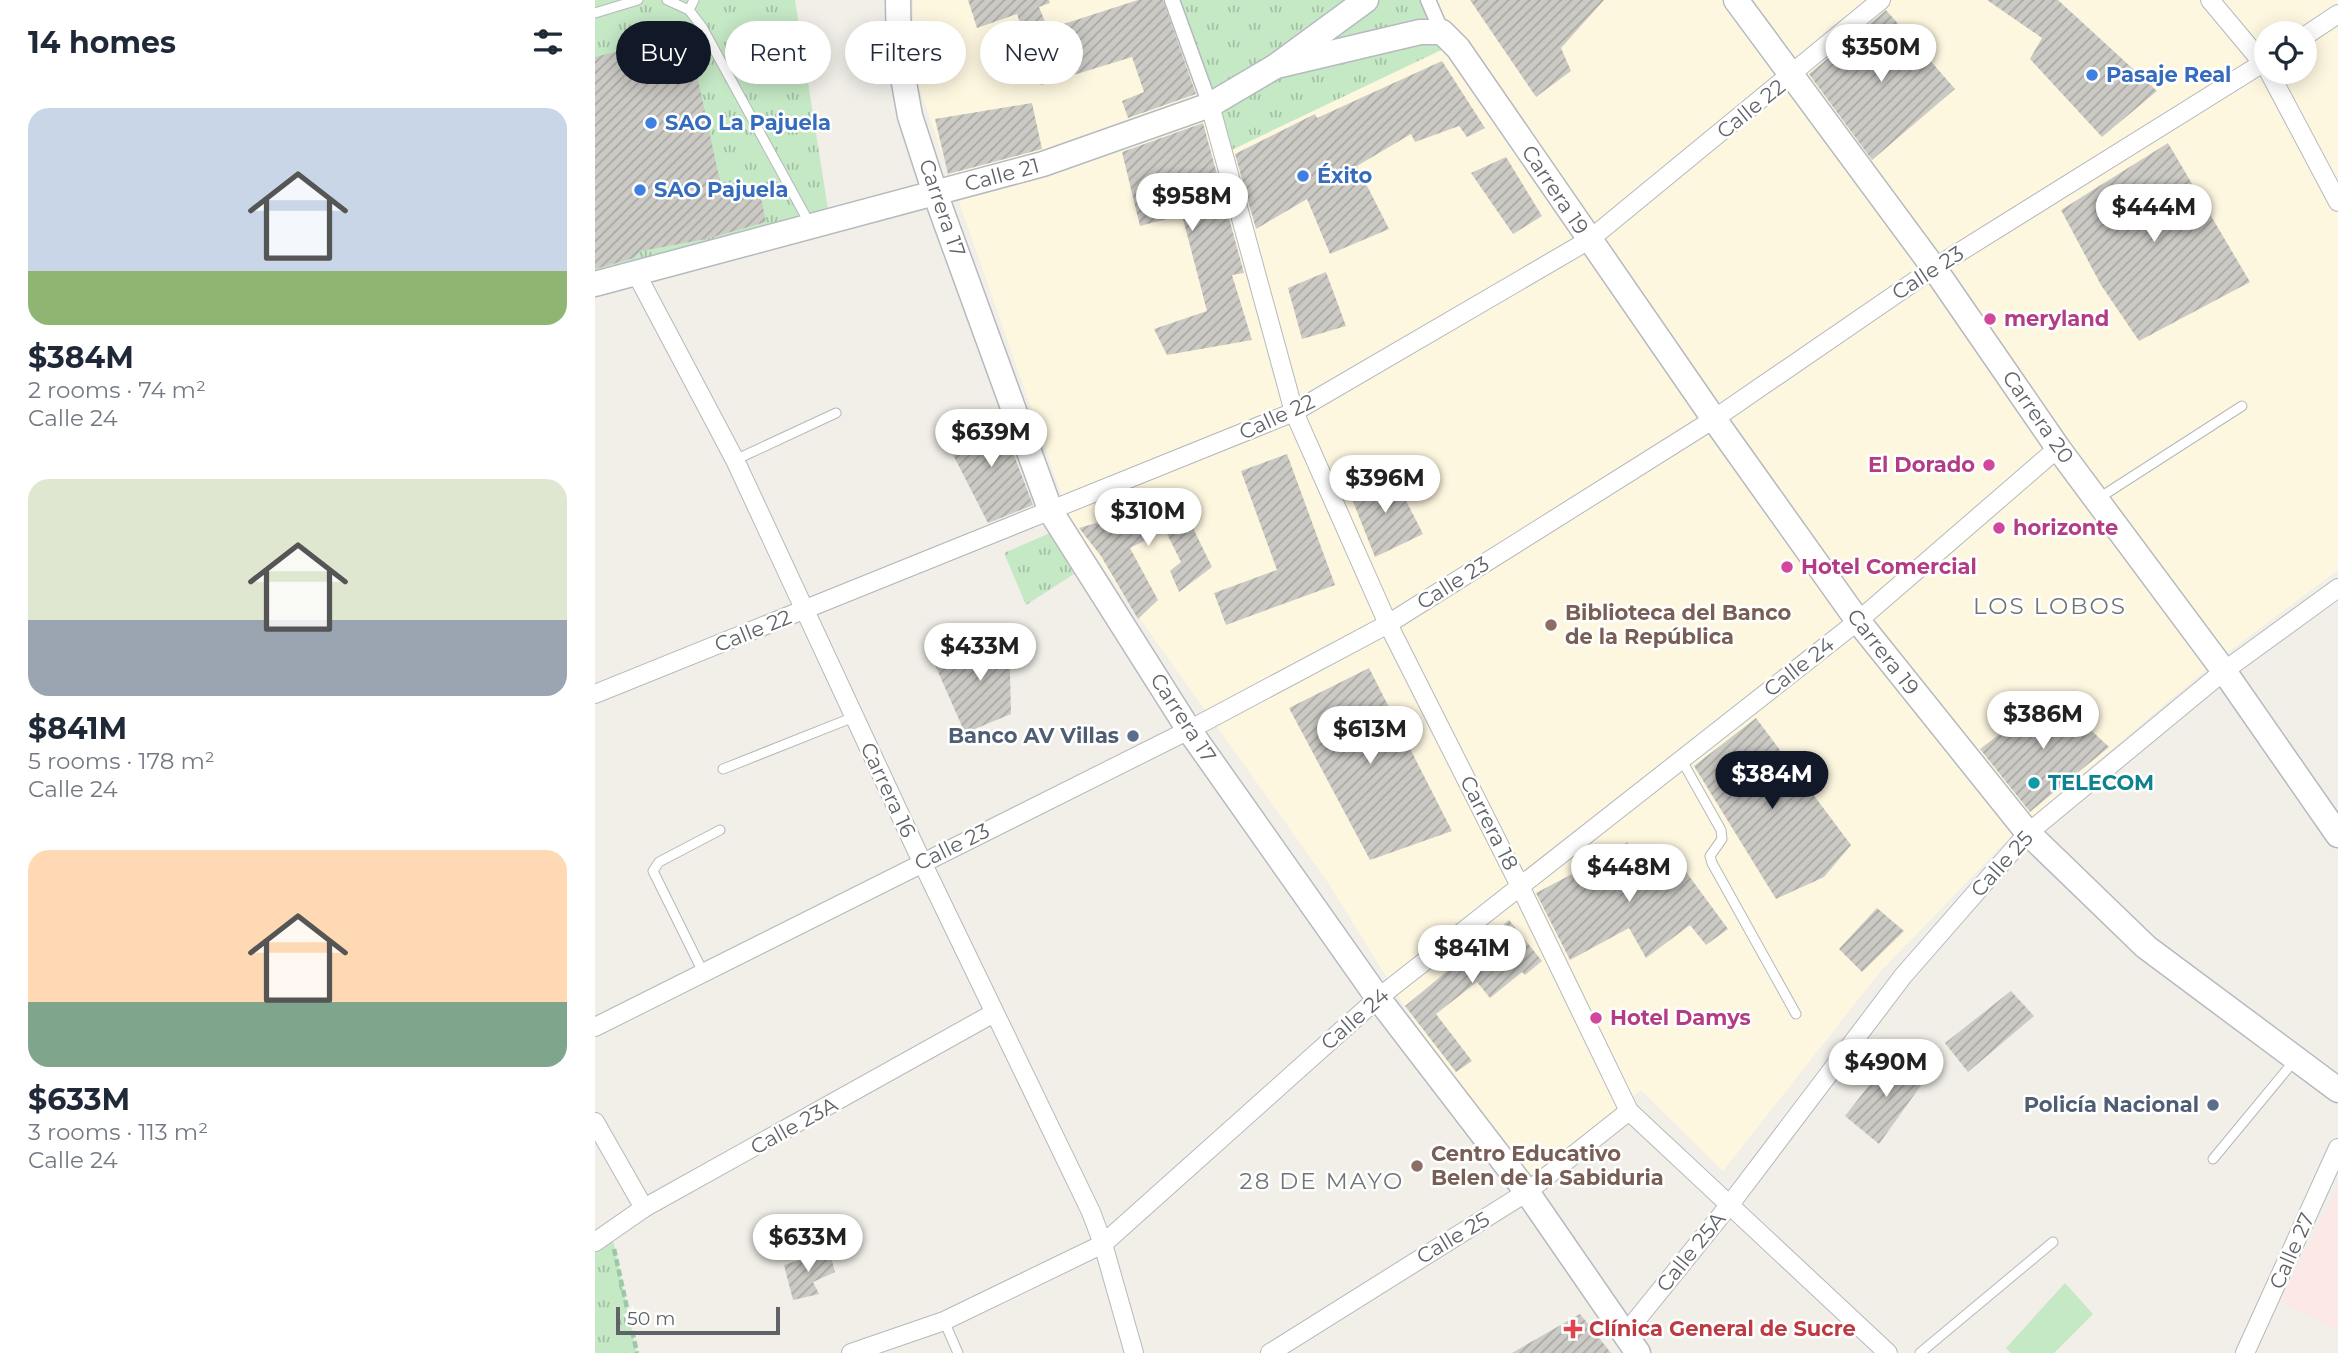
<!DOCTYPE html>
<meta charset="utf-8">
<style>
body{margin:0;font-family:Montserrat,sans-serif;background:#f6f6f7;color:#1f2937;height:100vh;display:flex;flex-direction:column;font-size:26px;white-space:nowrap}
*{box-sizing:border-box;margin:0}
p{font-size:23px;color:#747a83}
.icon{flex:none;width:38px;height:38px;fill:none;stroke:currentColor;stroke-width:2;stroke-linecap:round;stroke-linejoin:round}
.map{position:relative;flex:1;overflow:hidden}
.panel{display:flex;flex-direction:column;background:#fff;width:595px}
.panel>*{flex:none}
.guide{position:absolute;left:21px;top:21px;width:665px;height:63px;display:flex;gap:14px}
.tools{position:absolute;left:1659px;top:21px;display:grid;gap:14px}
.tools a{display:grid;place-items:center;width:63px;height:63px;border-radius:50%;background:#fff;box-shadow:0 4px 18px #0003;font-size:35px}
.scale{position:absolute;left:21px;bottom:18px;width:164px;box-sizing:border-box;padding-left:7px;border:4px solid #5f6368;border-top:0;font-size:19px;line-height:24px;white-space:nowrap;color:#5f6368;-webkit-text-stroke:5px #fff;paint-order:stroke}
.price{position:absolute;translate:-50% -60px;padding:0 16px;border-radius:24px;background:#fff;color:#222;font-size:23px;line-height:46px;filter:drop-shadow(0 2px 4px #0008)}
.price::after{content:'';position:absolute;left:50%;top:42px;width:21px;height:16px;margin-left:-10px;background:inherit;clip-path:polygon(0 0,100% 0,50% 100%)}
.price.on{background:#111827;color:#fff}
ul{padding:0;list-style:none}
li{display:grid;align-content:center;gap:14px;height:371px;padding:0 28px}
li span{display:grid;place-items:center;height:217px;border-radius:21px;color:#555}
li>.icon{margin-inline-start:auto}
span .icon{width:126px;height:126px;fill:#fffc;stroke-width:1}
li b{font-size:30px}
h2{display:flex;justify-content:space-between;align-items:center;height:84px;padding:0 28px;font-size:30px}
.pill{padding:0 24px;border-radius:32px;background:#fff;box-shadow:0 4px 18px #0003;font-size:24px;line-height:63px}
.pill.on{background:#111827;color:#fff}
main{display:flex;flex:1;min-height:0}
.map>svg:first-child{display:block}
.commercial{fill:#fef7e0;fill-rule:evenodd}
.medical{fill:#fce8e6}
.green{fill:#c5e8c5}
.park{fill:url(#park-tufts)}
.building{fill:url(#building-hatch)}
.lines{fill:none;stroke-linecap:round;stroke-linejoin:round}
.service-casing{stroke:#b5b8bc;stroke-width:11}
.pedestrian-casing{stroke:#b5b8bc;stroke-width:17}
.minor-casing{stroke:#b5b8bc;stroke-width:20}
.secondary-casing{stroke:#b6babf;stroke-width:27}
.path{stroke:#9cc7a9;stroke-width:4.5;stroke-dasharray:7 3.5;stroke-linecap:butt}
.service{stroke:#fff;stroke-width:9}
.pedestrian{stroke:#fff;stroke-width:14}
.minor{stroke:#fff;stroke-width:18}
.secondary{stroke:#fff;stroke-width:24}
.shop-dot{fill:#3f7fe0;stroke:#fff;stroke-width:2.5}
.hotel-dot{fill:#d1479c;stroke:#fff;stroke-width:2.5}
.education-dot{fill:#8d6e63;stroke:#fff;stroke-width:2.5}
.service-dot{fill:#5c6f8a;stroke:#fff;stroke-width:2.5}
.culture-dot{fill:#0f9aa8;stroke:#fff;stroke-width:2.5}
.health-dot{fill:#e0444e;stroke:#fff;stroke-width:2.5}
.labels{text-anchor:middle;stroke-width:5;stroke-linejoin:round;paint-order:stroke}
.shop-label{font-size:21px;font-weight:bold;fill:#366cbe;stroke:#fff;text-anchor:start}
.street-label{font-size:21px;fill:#5f6368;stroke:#fff}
.hotel-label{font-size:21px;font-weight:bold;fill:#b23c85;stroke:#fff;text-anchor:start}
.education-label{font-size:21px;font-weight:bold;fill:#785e54;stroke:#fff;text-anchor:start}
.service-label{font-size:21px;font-weight:bold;fill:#4e5e75;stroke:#fff;text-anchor:end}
.culture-label{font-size:21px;font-weight:bold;fill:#0d838f;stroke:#fff;text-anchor:start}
.health-label{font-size:21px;font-weight:bold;fill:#be3a42;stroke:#fff;text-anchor:start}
.neighbourhood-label{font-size:23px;letter-spacing:2px;fill:#70757a;stroke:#fff}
</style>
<main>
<section class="panel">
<h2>14 homes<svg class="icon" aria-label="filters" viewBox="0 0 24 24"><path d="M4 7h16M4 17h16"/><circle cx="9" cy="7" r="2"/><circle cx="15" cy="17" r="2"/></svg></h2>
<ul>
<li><span style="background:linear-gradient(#c9d6e8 75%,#8fb573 0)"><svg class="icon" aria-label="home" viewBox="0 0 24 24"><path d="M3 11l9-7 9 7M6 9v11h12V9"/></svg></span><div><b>$384M</b><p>2 rooms · 74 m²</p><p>Calle 24</p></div></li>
<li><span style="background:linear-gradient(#dfe7d0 65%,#9aa5b1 0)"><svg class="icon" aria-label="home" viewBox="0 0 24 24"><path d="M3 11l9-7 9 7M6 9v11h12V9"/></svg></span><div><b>$841M</b><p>5 rooms · 178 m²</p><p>Calle 24</p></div></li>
<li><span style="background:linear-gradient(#ffd9b3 70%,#7fa58c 0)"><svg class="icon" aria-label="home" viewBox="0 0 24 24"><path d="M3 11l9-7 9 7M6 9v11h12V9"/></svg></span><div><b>$633M</b><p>3 rooms · 113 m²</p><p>Calle 24</p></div></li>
</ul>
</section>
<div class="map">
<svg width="1743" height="1353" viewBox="0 0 1743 1353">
<defs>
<pattern id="park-tufts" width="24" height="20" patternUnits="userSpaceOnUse" patternTransform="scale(1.75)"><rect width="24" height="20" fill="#c5e8c5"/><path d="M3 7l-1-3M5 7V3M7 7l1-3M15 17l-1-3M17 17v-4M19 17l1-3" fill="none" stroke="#a3c0a4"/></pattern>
<pattern id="building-hatch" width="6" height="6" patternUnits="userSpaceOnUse" patternTransform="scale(1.75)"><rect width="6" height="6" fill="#cccac5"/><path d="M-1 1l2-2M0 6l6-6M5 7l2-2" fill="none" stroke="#a9a8a4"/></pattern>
</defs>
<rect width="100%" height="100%" fill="#f1efe8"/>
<path class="commercial" d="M318 0H1743V570L1621 661 1426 826 1284 973 1128 1171 1046 1090 931 1180 843 1060 732 881 476 522 318 70ZM1671 33H1710V72H1671Z"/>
<path class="medical" d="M1743 1188V1330L1685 1301Z"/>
<path class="green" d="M1470 1283 1498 1314 1459 1353H1416L1411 1348Z"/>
<g class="park">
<path d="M0 0H200L235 222 0 282Z"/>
<path d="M577 0H833L859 44 628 154Z"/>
<path d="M455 533 479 574 431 605 409 553Z"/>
<path d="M16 1231 42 1353H0V1243Z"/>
</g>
<g class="building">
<path d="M373 0H454L455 3 444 7 453 29 543 0H568L601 94 533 118 527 101 549 92 537 57 446 85 422 14 382 28Z"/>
<path d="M875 0H1009L966 48 976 71 941 97Z"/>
<path d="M1392 0H1463L1562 91 1507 137 1435 59 1447 38Z"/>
<path d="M1291 10 1360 89 1277 160 1214 74Z"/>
<path d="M93 34 128 195 164 189 171 222 111 239 46 251 39 258 0 269V57Z"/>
<path d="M847 61 890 128 872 137 864 126 820 142 816 134 762 166 794 229 735 254 712 199 661 229 640 154 720 114 722 118Z"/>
<path d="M437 103 447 149 353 174 340 119Z"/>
<path d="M608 123 649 273 637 275 657 340 572 355 559 329 612 311 587 215 545 226 527 152Z"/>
<path d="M1573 143 1655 282 1544 341 1506 285 1466 210Z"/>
<path d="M911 157 947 216 918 234 876 173Z"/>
<path d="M731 272 751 326 707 339 693 288Z"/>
<path d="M404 416 438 505 393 523 350 439Z"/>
<path d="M692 454 740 585 631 625 619 593 682 570 646 471Z"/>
<path d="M796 471 828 534 780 557 755 494Z"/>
<path d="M580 491 617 567 584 592 575 571 586 562 570 530 535 548 563 600 543 619 506 556 484 528 525 516Z"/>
<path d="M414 631 416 714 370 733 340 665Z"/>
<path d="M774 668 857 831 775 860 694 708Z"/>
<path d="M1457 694 1514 747 1435 812 1385 749Z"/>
<path d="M1161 718 1256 845 1229 877 1181 899 1099 766Z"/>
<path d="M1032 842 1049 868 1075 850 1133 929 1111 945 1095 925 1051 958 1034 928 975 960 941 893 983 871 987 878Z"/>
<path d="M1282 908 1309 931 1267 972 1244 949Z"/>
<path d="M914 920 947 961 930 975 927 972 895 998 882 982 841 1014 877 1061 861 1072 810 1006Z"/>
<path d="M1416 991 1439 1016 1373 1072 1350 1043Z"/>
<path d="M1298 1055 1332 1077 1284 1144 1250 1116Z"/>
<path d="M234 1250 240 1272 218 1282 224 1294 198 1300 189 1265Z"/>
<path d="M985 1314 1016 1353H917Z"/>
</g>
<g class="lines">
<defs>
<g id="service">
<path d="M72 0 94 10 107 27 216 226"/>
<path d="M94 10 99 0"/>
<path d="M0 13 43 0"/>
<path d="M140 460 241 413"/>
<path d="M1504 498 1647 406"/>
<path d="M1086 759 1126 830 1127 839 1115 856 1117 863 1201 1014"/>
<path d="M128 769 259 717"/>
<path d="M108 972 58 871 64 862 125 830"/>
<path d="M1618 1159 1699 1061"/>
<path d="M349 1321 363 1353"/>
<path d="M1325 1353 1458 1242"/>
</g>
<g id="pedestrian">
<path d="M577 0 615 105"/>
<path d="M833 0 847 32"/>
</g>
<g id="minor">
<path d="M1615 0 1671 67"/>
<path d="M1710 36 1743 14"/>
<path d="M1674 72 1743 202"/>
<path d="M615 105 699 412 793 624 924 884 1034 1111 1293 1353"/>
<path d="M42 275 140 460 327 862 496 1212 508 1244 539 1353"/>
<path d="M0 694 699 412 994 240 1286 0"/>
<path d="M0 1027 594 730 793 624 1119 419 1339 268 1671 61"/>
<path d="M0 1122 49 1208"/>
<path d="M0 1242 49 1208 399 1013"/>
<path d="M1030 1334 1136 1203 1308 976 1433 833 1629 671 1743 588"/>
<path d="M256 1353 349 1321 508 1244 783 998 1263 621 1463 448"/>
<path d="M675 1353 932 1192 1034 1111"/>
<path d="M1650 1353 1743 1148"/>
</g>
<g id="secondary">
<path d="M303 0 304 55 315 116 340 193 456 512 594 730 783 998 932 1192 1043 1353"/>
<path d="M1141 0 1339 268 1463 448 1629 671 1743 835"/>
<path d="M681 66 825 32H847L863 48 1119 419 1263 621 1433 833 1551 947 1743 1090"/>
<path d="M0 284 448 164 615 105 681 66 771 0"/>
</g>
</defs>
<use href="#service" class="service-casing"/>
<use href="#pedestrian" class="pedestrian-casing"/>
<use href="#minor" class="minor-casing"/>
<use href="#secondary" class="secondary-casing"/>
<path class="path" d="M19 1249 42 1353"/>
<use href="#service" class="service"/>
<use href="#pedestrian" class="pedestrian"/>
<use href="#minor" class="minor"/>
<use href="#secondary" class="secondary"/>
</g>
<g class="shop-dot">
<circle cx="1497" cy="75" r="7"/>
<circle cx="56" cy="123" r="7"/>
<circle cx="708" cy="176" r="7"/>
<circle cx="45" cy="190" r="7"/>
</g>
<g class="hotel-dot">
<circle cx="1395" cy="319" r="7"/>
<circle cx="1394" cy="465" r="7"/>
<circle cx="1404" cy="528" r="7"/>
<circle cx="1192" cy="567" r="7"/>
<circle cx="1001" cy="1018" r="7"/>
</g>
<g class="education-dot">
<circle cx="956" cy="625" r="7"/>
<circle cx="822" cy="1166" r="7"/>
</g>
<g class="service-dot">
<circle cx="538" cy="736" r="7"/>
<circle cx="1618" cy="1105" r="7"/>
</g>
<circle class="culture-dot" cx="1439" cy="783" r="7"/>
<path class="health-dot" d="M974.5 1318.5h7v7h7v7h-7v7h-7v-7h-7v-7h7z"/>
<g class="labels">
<g class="shop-label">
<text x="1511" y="82">Pasaje Real</text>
<text x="70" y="130">SAO La Pajuela</text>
<text x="722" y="183">Éxito</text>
<text x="59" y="197">SAO Pajuela</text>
</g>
<g class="street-label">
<text transform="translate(1156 109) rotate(-39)" y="7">Calle 22</text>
<text transform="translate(407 175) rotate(-15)" y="7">Calle 21</text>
<text transform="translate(960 190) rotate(56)" y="7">Carrera 19</text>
<text transform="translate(347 208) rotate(71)" y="7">Carrera 17</text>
<text transform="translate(1333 273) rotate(-33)" y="7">Calle 23</text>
<text transform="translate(682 417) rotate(-25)" y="7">Calle 22</text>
<text transform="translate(1443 417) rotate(55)" y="7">Carrera 20</text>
<text transform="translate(858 583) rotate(-32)" y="7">Calle 23</text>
<text transform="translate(158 631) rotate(-22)" y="7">Calle 22</text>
<text transform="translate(1288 652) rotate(52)" y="7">Carrera 19</text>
<text transform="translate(1204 667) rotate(-38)" y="7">Calle 24</text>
<text transform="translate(588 718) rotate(57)" y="7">Carrera 17</text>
<text transform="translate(293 790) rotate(65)" y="7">Carrera 16</text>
<text transform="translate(894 823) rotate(63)" y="7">Carrera 18</text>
<text transform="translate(357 847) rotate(-26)" y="7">Calle 23</text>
<text transform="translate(1407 864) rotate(-48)" y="7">Calle 25</text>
<text transform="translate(760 1019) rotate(-41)" y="7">Calle 24</text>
<text transform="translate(199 1126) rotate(-29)" y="7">Calle 23A</text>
<text transform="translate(858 1238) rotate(-31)" y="7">Calle 25</text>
<text transform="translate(1697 1251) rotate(-66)" y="7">Calle 27</text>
<text transform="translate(1096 1252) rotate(-51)" y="7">Calle 25A</text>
</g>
<g class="hotel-label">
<text x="1409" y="326">meryland</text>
<text x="1380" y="472" text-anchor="end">El Dorado</text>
<text x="1418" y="535">horizonte</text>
<text x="1206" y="574">Hotel Comercial</text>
<text x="1015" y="1025">Hotel Damys</text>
</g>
<g class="education-label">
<text x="970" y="620">Biblioteca del Banco<tspan x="970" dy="24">de la República</tspan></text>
<text x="836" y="1161">Centro Educativo<tspan x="836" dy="24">Belen de la Sabiduria</tspan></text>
</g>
<g class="service-label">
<text x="524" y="743">Banco AV Villas</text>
<text x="1604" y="1112">Policía Nacional</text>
</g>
<g class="culture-label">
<text x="1453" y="790">TELECOM</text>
</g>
<g class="health-label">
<text x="994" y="1336">Clínica General de Sucre</text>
</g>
<g class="neighbourhood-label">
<text x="1455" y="614">LOS LOBOS</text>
<text x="727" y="1189">28 DE MAYO</text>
</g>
</g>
</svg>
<div class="tools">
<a><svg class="icon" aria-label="locate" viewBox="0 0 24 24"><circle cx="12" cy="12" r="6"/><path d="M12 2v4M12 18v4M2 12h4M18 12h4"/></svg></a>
</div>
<div class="scale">50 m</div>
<b class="price" style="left:1286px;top:84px">$350M</b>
<b class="price" style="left:597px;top:233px">$958M</b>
<b class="price" style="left:1559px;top:244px">$444M</b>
<b class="price" style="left:396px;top:469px">$639M</b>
<b class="price" style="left:790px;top:515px">$396M</b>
<b class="price" style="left:553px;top:548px">$310M</b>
<b class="price" style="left:385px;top:683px">$433M</b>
<b class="price" style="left:1448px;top:751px">$386M</b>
<b class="price" style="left:775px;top:766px">$613M</b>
<b class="price on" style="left:1177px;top:811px">$384M</b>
<b class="price" style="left:1034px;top:904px">$448M</b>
<b class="price" style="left:877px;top:985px">$841M</b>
<b class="price" style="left:1291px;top:1099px">$490M</b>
<b class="price" style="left:213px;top:1274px">$633M</b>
<div class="guide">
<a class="pill on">Buy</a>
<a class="pill">Rent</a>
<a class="pill">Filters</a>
<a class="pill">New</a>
</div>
</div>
</main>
